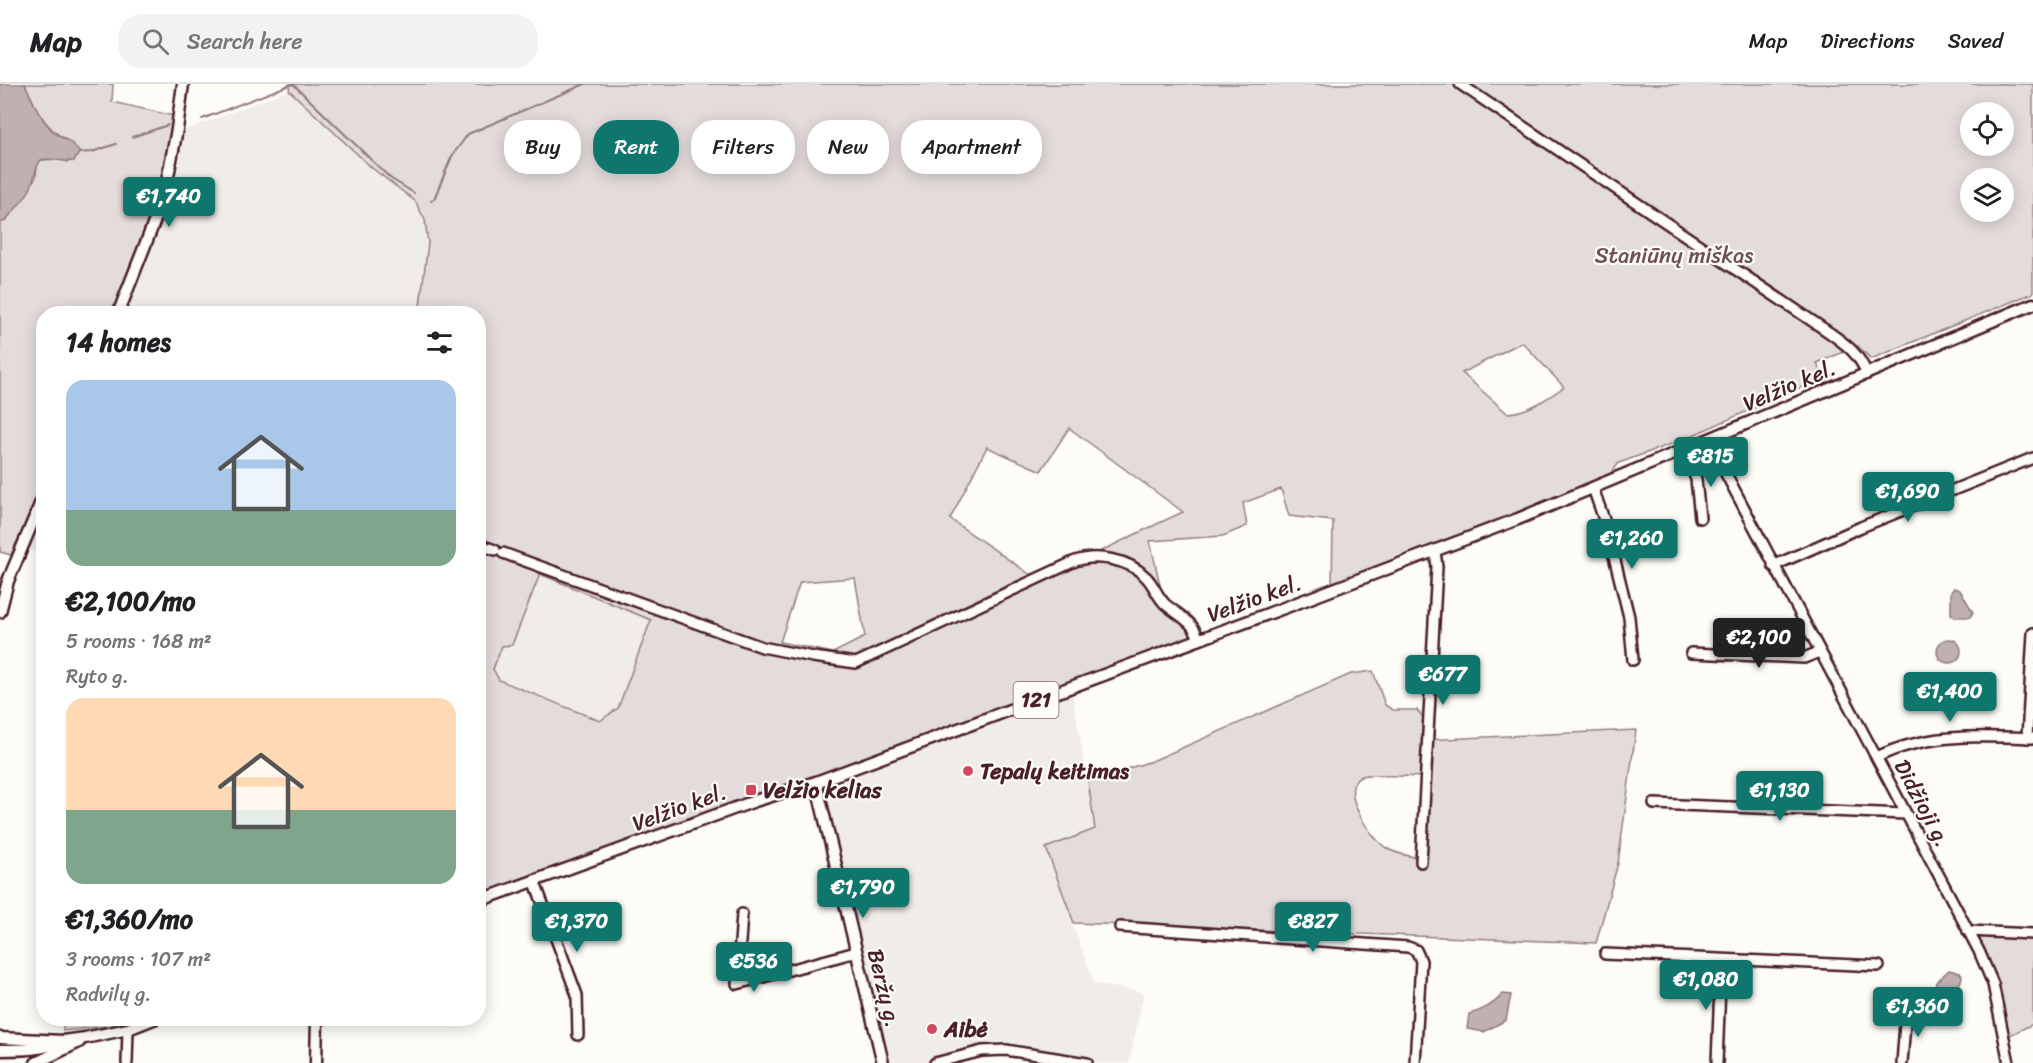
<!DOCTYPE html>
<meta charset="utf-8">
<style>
body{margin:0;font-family:Sriracha,sans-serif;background:#f2f2f2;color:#202124;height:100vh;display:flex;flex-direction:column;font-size:22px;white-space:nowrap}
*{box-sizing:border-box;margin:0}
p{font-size:20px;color:#757577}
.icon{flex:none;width:33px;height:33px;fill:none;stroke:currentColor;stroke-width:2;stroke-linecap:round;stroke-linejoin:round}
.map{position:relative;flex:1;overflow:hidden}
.drawer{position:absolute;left:36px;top:222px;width:450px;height:720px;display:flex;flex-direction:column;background:#fff;border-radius:24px;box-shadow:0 3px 15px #0003}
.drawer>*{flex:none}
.guide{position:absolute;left:504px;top:36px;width:570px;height:54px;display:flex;gap:12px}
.buttons{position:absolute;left:1960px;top:18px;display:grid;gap:12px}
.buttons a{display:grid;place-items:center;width:54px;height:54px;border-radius:50%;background:#fff;box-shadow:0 3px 15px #0003;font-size:30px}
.price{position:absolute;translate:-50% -51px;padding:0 14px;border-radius:6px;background:#0f766e;color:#fff;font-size:20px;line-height:39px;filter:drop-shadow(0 2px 3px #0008)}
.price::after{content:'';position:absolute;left:50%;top:36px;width:18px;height:14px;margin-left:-9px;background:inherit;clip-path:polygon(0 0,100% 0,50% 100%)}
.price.active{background:#222;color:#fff}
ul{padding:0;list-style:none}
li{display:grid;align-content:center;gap:12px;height:318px;padding:0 30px}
li span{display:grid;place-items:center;height:186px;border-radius:18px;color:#555}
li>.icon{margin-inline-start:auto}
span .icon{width:108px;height:108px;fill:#fffc;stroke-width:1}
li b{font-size:26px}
h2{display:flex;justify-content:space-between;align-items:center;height:72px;padding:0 30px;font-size:26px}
.pill{padding:0 21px;border-radius:24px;background:#fff;box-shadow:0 3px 15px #0003;font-size:21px;line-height:54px}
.pill.active{background:#0f766e;color:#fff}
header{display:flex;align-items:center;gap:36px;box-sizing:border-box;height:84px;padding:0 30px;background:#fff;border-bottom:2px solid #e0e0e0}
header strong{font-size:28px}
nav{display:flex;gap:33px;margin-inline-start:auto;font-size:21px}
.search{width:420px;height:54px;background:#f2f2f2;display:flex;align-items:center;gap:15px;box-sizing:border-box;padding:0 21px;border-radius:24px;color:#757577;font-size:22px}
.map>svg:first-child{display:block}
.built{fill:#f0ece8}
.green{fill:#e3dcda;stroke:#967e82;stroke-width:1.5;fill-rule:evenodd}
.water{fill:#c0b1b1;stroke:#91777b;stroke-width:1.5}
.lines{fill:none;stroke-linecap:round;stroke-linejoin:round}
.stream{stroke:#91777b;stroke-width:2}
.minor-casing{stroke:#4a1f2b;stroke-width:14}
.major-casing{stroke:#4a1f2b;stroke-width:15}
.minor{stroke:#fdfcf7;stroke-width:9}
.major{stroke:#fdfcf7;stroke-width:10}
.poi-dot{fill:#d1495b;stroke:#fdfcf7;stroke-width:2}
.labels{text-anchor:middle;stroke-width:4.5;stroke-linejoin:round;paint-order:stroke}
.shield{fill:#fdfcf7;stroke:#806168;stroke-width:1.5}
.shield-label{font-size:21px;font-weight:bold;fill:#4a1f2b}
.park-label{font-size:22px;fill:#704e57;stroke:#fdfcf7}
.street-label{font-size:22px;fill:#4a1f2b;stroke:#fdfcf7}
.poi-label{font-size:22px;font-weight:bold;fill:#4a1f2b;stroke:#fdfcf7;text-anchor:start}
</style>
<header>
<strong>Map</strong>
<div class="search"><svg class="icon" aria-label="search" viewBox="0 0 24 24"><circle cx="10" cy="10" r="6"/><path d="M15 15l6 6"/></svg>Search here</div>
<nav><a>Map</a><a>Directions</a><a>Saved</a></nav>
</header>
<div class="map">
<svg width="2033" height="979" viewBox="0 0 2033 979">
<rect width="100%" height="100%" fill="#fdfcf7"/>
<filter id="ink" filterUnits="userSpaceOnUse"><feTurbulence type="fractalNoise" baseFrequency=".0167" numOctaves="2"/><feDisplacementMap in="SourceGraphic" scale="12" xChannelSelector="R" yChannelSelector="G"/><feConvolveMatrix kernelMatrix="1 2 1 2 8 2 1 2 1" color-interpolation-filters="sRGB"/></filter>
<g filter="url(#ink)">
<g class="built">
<path d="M289 6 372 84 415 117 425 136 428 159 420 222 417 229 126 230 169 120 177 91 185 46Z"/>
<path d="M43 411V471L26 464Z"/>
<path d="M539 490 651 536 618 624 600 637 499 596 493 585 502 562 512 561Z"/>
<path d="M1072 608 1096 745 1046 764 1094 900 1144 908 1129 979H1071L980 965 924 979H890L860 884 816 698Z"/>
</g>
<g class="green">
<path d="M25 0H113L112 18 179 33 168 99 118 229 44 230 43 411 19 453 11 471 0 468V139L5 137 36 93 37 80 41 76 59 75 68 78 65 55C43 42 35 22 25 0Z"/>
<path d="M290 0H2033V209L1871 275 1858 262 1817 279 1822 294 1682 356 1619 379 1602 400 1332 506 1333 437 1289 432 1281 405 1243 419 1247 442 1223 452 1150 457 1165 523 1188 539 1191 552 1199 556 479 817 478 230 417 229 420 222 428 159 425 136 415 117 372 84 289 6ZM1971 28H2004V62H1971ZM1971 94H2004V128H1971ZM1522 258 1564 303C1546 315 1529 328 1507 329L1462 289ZM1069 344 1183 428C1134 450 1087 475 1038 496L950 435 987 363 1041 387ZM540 490 651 536 618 624 600 637 499 596 493 585 502 562 512 561ZM855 494 865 553 833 569 780 558 800 498Z"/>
<path d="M1373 587 1385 621 1393 626H1417L1423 633 1424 656 1636 646 1618 779 1596 859 1074 839 1046 764 1095 745 1088 697 1152 677 1351 590ZM1366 691 1429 693 1424 775C1412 772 1398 771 1388 765 1371 756 1332 698 1366 691Z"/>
<path d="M1978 851 2033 853V940L2006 953 1976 855Z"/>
<path d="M63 935H142L109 942 63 947Z"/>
</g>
<g class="water">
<path d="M0 0H25C32 16 39 32 51 45 59 55 74 56 79 69L74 77C63 79 52 73 41 76 34 83 35 97 29 107 23 118 13 127 5 137L0 139Z"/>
<path d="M1954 504 1960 506 1973 528 1970 533H1955L1951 530V508Z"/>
<circle cx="1949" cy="567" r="12"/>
<path d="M1949 886 1960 889 1962 892C1961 904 1951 910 1939 908L1935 905 1936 898Z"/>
<path d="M1503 910 1511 911 1506 936 1484 948 1467 945 1469 930C1483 926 1493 921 1503 910Z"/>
</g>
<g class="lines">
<g class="stream">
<path d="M293 0 390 94 414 109"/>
<path d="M202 35 292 0"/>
<path d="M132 53 168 41"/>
<path d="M79 69 92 68 116 60"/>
<path d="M431 117 434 115 452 72 468 50 585 0"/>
</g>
<defs>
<g id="minor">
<path d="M1460 0 1830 249C1847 261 1859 270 1867 290"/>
<path d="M1708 356 1979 867 1993 900 2009 979"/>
<path d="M1684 366 1696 395 1700 434"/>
<path d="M1593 404 1607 444 1629 533 1633 576"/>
<path d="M478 460 495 466"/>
<path d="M503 469 762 563 813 573 856 579 1073 478C1095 469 1129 475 1146 493 1154 501 1157 512 1165 520 1179 532 1194 537 1199 556"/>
<path d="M1773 482 1861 443 2033 374"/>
<path d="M1691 569 1804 574 1819 568"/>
<path d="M2027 654 2033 549"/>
<path d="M1877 673C1926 649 1979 652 2033 654"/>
<path d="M1654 720 1906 730"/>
<path d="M1421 778 1437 483 1435 467"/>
<path d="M534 796 577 911 578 951"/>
<path d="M742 830 737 900 856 868"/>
<path d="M1120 843 1408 863 1416 866 1421 877 1415 979"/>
<path d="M1968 847 2033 850"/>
<path d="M1605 870 1879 882"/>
<path d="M127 979 128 945"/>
<path d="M935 979 982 967 1006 966 1087 979"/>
<path d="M1717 979 1721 876"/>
<path d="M1902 979 1906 926"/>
</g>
<g id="major">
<path d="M118 230 164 113 177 45 183 0"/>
<path d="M0 528 8 497 44 411"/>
<path d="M816 698 883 979"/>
<path d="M478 817 755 717 816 698 1289 522 1518 435 2033 220"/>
<path d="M0 954 63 957 85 954 128 945 156 934"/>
<path d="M0 966C22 966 43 966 63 957"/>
<path d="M36 979 79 958"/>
<path d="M316 979 317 934"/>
</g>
</defs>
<use href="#minor" class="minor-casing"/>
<use href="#major" class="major-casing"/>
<use href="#minor" class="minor"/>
<use href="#major" class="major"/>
</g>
</g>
<g class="poi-dot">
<circle cx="968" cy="687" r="6"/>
<rect x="745" y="700" width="12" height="12" rx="3"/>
<circle cx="932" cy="945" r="6"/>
</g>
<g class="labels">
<rect class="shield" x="1013.5" y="598" width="45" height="36" rx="4.5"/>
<g class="shield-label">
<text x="1036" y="623">121</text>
</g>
<g class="park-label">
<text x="1674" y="179">Staniūnų miškas</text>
</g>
<g class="street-label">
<text transform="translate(1789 301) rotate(-23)" y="8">Velžio kel.</text>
<text transform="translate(1254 514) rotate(-20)" y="8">Velžio kel.</text>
<text transform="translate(1923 719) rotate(62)" y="8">Didžioji g.</text>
<text transform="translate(679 723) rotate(-20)" y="8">Velžio kel.</text>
<text transform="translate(885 904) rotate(76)" y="8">Beržų g.</text>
</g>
<g class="poi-label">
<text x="980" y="695">Tepalų keitimas</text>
<text x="763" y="714">Velžio kelias</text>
<text x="944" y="953">Aibė</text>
</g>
</g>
</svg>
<div class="buttons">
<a><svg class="icon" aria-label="locate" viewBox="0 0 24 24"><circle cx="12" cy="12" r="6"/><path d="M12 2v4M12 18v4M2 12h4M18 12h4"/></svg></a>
<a><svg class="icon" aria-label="layers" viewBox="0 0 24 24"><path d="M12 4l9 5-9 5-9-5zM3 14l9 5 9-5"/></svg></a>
</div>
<b class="price" style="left:169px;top:144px">€1,740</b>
<b class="price" style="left:1711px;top:404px">€815</b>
<b class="price" style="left:1908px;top:439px">€1,690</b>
<b class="price" style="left:1632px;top:486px">€1,260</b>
<b class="price active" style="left:1759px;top:585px">€2,100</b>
<b class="price" style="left:1443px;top:622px">€677</b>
<b class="price" style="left:1950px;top:639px">€1,400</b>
<b class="price" style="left:1780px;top:738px">€1,130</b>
<b class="price" style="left:863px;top:835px">€1,790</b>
<b class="price" style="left:577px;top:869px">€1,370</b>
<b class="price" style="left:1313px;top:869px">€827</b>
<b class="price" style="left:754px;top:909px">€536</b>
<b class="price" style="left:1706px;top:927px">€1,080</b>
<b class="price" style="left:1918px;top:954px">€1,360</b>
<div class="guide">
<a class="pill">Buy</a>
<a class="pill active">Rent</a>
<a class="pill">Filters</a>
<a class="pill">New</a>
<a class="pill">Apartment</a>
</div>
<section class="drawer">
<h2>14 homes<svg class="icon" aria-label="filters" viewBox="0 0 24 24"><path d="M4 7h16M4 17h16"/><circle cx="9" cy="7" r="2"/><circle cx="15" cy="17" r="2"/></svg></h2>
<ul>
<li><span style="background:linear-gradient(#a9c7e8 70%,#7fa58c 0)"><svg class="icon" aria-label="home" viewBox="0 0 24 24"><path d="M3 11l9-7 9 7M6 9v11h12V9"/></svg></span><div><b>€2,100/mo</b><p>5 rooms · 168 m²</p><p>Ryto g.</p></div></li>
<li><span style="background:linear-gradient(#ffd9b3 60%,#7fa58c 0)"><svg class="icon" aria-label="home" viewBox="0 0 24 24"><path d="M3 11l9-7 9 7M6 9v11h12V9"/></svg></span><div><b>€1,360/mo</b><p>3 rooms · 107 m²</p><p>Radvilų g.</p></div></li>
</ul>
</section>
</div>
